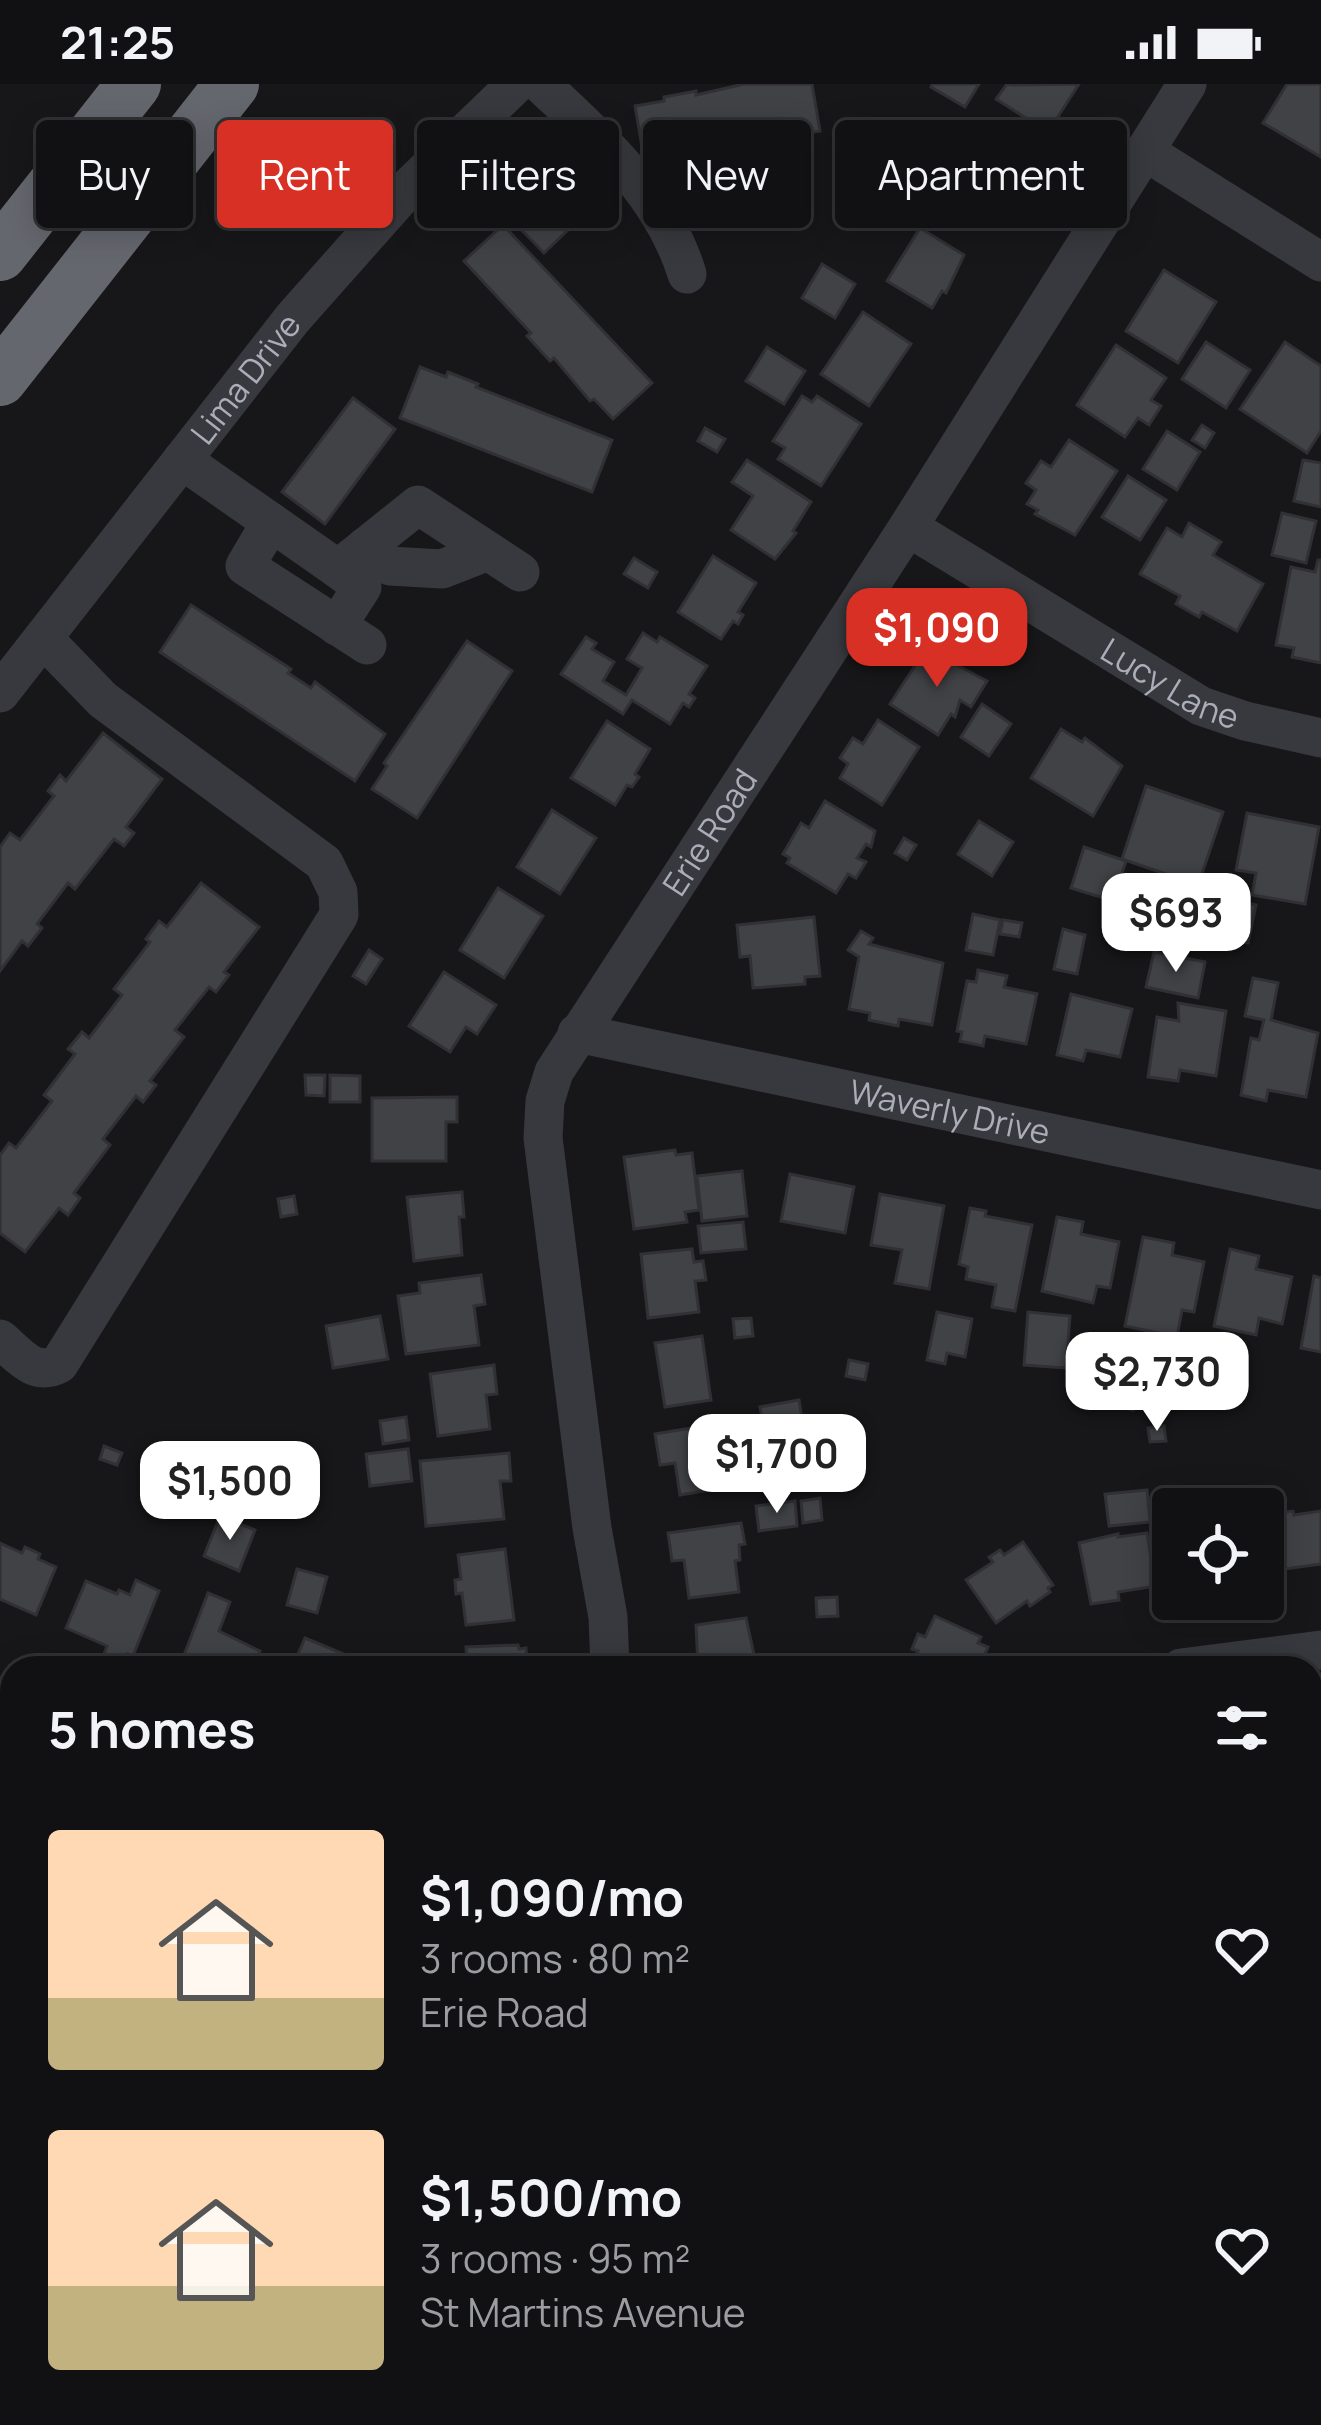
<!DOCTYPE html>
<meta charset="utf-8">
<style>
body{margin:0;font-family:Manrope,sans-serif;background:#1a1a1c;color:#f1f3f6;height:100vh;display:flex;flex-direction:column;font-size:45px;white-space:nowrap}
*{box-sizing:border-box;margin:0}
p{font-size:39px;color:#9c9da0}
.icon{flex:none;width:66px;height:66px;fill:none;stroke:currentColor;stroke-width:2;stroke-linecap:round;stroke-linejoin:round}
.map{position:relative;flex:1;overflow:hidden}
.sheet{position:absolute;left:0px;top:1572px;width:1323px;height:771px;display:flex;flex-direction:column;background:#111113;border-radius:36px 36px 0 0;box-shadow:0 6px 30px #0003,0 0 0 3px #303133}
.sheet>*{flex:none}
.guide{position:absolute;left:36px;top:36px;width:1251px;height:108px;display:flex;gap:24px}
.buttons{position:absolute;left:1152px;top:1404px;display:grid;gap:24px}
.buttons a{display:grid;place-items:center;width:132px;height:132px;border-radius:12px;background:#111113;box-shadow:0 6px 30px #0003,0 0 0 3px #303133;font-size:60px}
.price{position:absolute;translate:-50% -102px;padding:0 27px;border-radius:24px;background:#fff;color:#222;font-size:39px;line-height:78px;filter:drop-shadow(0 3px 6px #0008)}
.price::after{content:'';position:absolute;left:50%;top:72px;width:36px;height:27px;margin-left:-18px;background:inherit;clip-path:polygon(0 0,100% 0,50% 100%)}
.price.selected{background:#d93025;color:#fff}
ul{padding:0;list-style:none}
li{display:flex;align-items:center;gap:36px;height:300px;padding:0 48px}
li span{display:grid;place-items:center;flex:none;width:336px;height:240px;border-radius:12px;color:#555}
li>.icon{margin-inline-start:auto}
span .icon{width:144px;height:144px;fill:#fffc;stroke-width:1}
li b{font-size:51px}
h2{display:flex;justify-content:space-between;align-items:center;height:144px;padding:0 48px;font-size:51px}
.tag{padding:0 42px;border-radius:12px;background:#111113;box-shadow:0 6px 30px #0003,0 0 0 3px #303133;font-size:42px;line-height:108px}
.tag.selected{background:#d93025;color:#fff}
.status{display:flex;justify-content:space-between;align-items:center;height:84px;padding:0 60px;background:#111113;direction:ltr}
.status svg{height:33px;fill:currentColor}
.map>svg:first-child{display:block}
.green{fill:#212923}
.building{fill:#414246;stroke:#313135;stroke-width:3}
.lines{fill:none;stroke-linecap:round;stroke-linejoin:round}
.path{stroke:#3e4045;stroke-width:8;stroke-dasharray:6 9;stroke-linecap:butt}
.minor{stroke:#38393e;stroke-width:39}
.highway{stroke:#65676f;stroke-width:54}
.labels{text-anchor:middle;stroke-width:12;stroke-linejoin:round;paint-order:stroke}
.street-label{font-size:33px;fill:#aaaeb9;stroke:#121214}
</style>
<div class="status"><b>21:25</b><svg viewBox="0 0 49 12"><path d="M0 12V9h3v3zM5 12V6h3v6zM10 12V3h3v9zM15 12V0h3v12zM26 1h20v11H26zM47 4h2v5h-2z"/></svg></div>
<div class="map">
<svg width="1321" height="2341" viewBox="0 0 1321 2341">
<rect width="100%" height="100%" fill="#171719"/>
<path class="green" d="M0 1872 12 1877V2331H1311V2280L1321 2278V2341H0Z"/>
<g class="building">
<path d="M744 0H812L820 47 644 75 635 22 664 17V13L696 7V11Z"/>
<path d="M932 0H979L965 23 931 3Z"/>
<path d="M1007 0 1012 1 1079 0 1048 48 996 15Z"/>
<path d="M1287 0H1321V73L1263 39Z"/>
<path d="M972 47 1021 76 985 137 944 113 967 74 959 69Z"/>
<path d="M575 63 613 103 544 169 505 129Z"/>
<path d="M503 141 652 299 613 335 594 315 590 317 554 274 550 277 527 252 531 249 464 177Z"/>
<path d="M920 144 964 171 946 209 942 207 932 224 887 197Z"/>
<path d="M822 180 855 200 835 234 802 214Z"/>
<path d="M1164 186 1216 218 1178 279 1126 247Z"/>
<path d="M863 228 911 260 869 322 821 290Z"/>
<path d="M1206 258 1250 286 1226 324 1182 295Z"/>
<path d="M1285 258 1321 282V347L1307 369 1240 325Z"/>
<path d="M1116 261 1166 294 1151 316 1161 322 1149 341 1138 334 1125 353 1077 321Z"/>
<path d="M767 263 805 287 784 320 746 297Z"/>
<path d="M420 283 446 293 448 288 478 300 476 303 612 356 592 408 400 334Z"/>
<path d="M802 312 812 318 817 312 861 340 821 402 778 375 785 364 773 357Z"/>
<path d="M353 314 395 345 325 440 282 408Z"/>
<path d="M1202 341 1214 349 1205 364 1192 356Z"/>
<path d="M705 344 725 355 717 368 698 357Z"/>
<path d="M1167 347 1200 368 1177 406 1143 385Z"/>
<path d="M1069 356 1117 387 1075 451 1035 430 1038 426 1027 420 1036 406 1026 399 1041 377 1051 383Z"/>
<path d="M747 376 811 418 793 447 796 449 775 475 731 446 753 412 732 398Z"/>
<path d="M1303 376 1321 379V423L1294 417Z"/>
<path d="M1128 392 1166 416 1140 456 1102 433Z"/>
<path d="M1282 429 1316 437 1306 479 1272 471Z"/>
<path d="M1189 439 1221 458 1213 471 1263 500 1237 547 1202 528 1199 533 1176 520 1180 512 1140 490 1167 444 1182 453Z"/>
<path d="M713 472 756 499 738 528 743 531 738 540 733 537 721 555 678 528Z"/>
<path d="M634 474 657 488 648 504 624 490Z"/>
<path d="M1318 476H1321V579L1292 573 1294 564 1276 561 1291 483 1315 488Z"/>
<path d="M191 521 291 585 288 589 311 604 315 598 385 650 355 697 160 568Z"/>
<path d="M643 549 657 558 660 553 707 582 689 610 695 614 689 623 683 619 670 640 632 616 623 630 561 590 586 553 596 559 592 565 614 578 603 597 626 611 642 584 627 575Z"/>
<path d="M467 557 512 587 417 734 372 705 387 682 384 679Z"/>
<path d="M927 563 937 570 942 563 959 575 955 580 987 597 971 623 960 616 955 633 951 630 938 651 890 620Z"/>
<path d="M982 620 1011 640 989 672 961 653Z"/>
<path d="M878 636 919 663 882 721 840 694 848 680 840 674 853 654 863 660Z"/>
<path d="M607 637 650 665 635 690 639 693 632 703 627 701 615 721 571 694Z"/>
<path d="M1061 645 1082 658 1085 654 1122 682 1093 732 1031 694Z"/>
<path d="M103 649 162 695 126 743 134 749 124 762 114 755 75 805 68 799 37 840 42 844 28 862 22 857 0 887V763L10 749 20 756 54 712 48 707 60 691 66 697Z"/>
<path d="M1146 702 1223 728 1198 801 1122 775Z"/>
<path d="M825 717 875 747 871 763 866 760 857 774 866 778 856 794 848 790 836 809 787 779 790 774 783 770 801 739 809 744Z"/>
<path d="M552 726 596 754 560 810 517 783Z"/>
<path d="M1247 729 1319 743 1305 820 1252 811 1256 789 1236 786Z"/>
<path d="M979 737 1013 758 992 792 958 770Z"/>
<path d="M904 754 916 761 907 776 895 769Z"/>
<path d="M1084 763 1126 777 1113 817 1071 804Z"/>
<path d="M201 799 259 843 224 888 229 891 216 908 209 903 175 946 184 953 150 997 156 1001 143 1018 136 1012 103 1055 110 1061 74 1109 80 1114 68 1131 59 1124 25 1168 0 1149V1071L9 1059 16 1064 52 1017 44 1011 75 970 68 965 82 948 89 954 122 911 114 905 150 858 146 855 159 837 167 843Z"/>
<path d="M498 804 543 832 504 894 460 866Z"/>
<path d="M1219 813 1256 821 1248 859 1211 852Z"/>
<path d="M973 830 1000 836 993 871 966 866Z"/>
<path d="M814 833 820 892 805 893V900L753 904 750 872 740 873 737 841Z"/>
<path d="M1003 836 1022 839 1019 853 1000 850Z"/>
<path d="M1063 845 1085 851 1077 890 1054 885Z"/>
<path d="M861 847 873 854 869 860 943 879 932 941 899 935 898 942 869 936 870 929 849 925 859 873 848 866Z"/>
<path d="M369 866 382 875 366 900 353 892Z"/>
<path d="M1154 868 1205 878 1198 914 1146 903Z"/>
<path d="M978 886 1007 892 1004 903 1037 910 1026 960 985 952 983 962 960 957 962 948 957 947 967 897 976 898Z"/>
<path d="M444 888 496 921 477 950 466 943 450 968 409 942Z"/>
<path d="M1253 894 1278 899 1271 936 1318 949 1306 1013 1268 1006 1266 1017 1241 1011 1251 954 1259 956 1264 936 1245 932Z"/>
<path d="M1071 910 1132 925 1120 973 1086 966 1083 977 1057 971Z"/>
<path d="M1178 919 1226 927 1216 992 1180 986 1178 997 1148 993 1157 933 1179 937Z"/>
<path d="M305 991H325L324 1012 306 1011Z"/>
<path d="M330 991 360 992V1018H330Z"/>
<path d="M457 1013V1038H446V1077H372V1014Z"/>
<path d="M675 1066 676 1071 692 1069 699 1126 685 1128 687 1138 634 1145 624 1073Z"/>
<path d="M742 1087 747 1132 702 1137 697 1092Z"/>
<path d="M790 1090 854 1103 845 1149 781 1137Z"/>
<path d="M462 1108 464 1133H459L462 1171 414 1177 407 1113Z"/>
<path d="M880 1110 944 1122 929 1205 895 1199 902 1166 871 1161Z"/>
<path d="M294 1112 297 1130 281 1133 278 1115Z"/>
<path d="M970 1124 986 1127 985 1132 1032 1141 1015 1227 992 1223 996 1201 966 1195 968 1183 959 1180Z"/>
<path d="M1057 1133 1083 1138 1081 1150 1119 1158 1110 1204 1097 1202 1093 1219 1042 1207Z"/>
<path d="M743 1138 746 1165 701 1169 698 1142Z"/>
<path d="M1143 1153 1174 1159 1172 1171 1204 1178 1194 1228 1182 1226 1177 1253 1125 1242Z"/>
<path d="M692 1165 694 1178 703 1177 706 1196 695 1197 699 1228 648 1234 641 1170Z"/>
<path d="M1230 1165 1259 1172 1256 1185 1292 1193 1282 1240 1259 1234 1256 1251 1214 1242Z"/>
<path d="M481 1191 485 1220 474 1222 479 1261 406 1270 398 1212 420 1209 419 1199Z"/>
<path d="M1314 1192 1321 1194V1268L1301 1264Z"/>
<path d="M937 1228 972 1235 965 1273 947 1269 945 1280 927 1276Z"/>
<path d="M1028 1228 1070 1232 1066 1284 1024 1281Z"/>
<path d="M380 1232 388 1275 333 1284 326 1242Z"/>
<path d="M751 1234 753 1252 735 1254 733 1235Z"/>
<path d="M702 1252 711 1316 665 1323 655 1259Z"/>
<path d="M1195 1262 1221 1266 1214 1309 1188 1305Z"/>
<path d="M849 1276 868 1280 865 1296 846 1292Z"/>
<path d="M1101 1278 1140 1286 1133 1326 1094 1318Z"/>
<path d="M494 1281 497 1310 486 1311 490 1345 438 1352 430 1290Z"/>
<path d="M799 1316 806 1360 767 1366 760 1323Z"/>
<path d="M406 1333 409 1356 383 1360 380 1337Z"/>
<path d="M721 1339 722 1346 739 1344 745 1379 725 1383 728 1403 680 1411 675 1379 660 1381 655 1350Z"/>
<path d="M1164 1342 1166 1357 1150 1358 1148 1344Z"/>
<path d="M104 1362 122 1369 117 1381 100 1375Z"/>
<path d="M408 1365 412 1397 370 1402 366 1370Z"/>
<path d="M509 1369 511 1397H500L504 1435 426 1442 420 1377Z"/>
<path d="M1147 1406 1150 1438 1109 1442 1105 1410Z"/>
<path d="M820 1414 822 1436 803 1439 801 1417Z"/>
<path d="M795 1417 797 1442 759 1447 756 1422Z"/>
<path d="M1293 1427 1294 1431 1321 1427V1480L1263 1488V1436L1274 1435 1273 1429Z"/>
<path d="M220 1432 255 1446 239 1487 204 1472Z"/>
<path d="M741 1439 745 1460 739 1461 740 1476 735 1477 739 1508 689 1514 684 1476 672 1477 668 1449Z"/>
<path d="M1147 1449 1155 1502 1118 1508 1119 1516 1091 1520 1079 1459 1118 1450V1453Z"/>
<path d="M1023 1458 1053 1501 1048 1504 1050 1508 1030 1522 1027 1517 996 1539 966 1496 993 1478 989 1473 1000 1466 1004 1471Z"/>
<path d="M0 1459 22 1469 25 1463 40 1470 38 1475 56 1483 36 1531 0 1515Z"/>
<path d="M505 1465 514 1536 466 1541 462 1509 456 1510 455 1496 461 1495 458 1471Z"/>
<path d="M297 1485 327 1493 317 1529 287 1521Z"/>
<path d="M136 1496 159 1507 133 1572 127 1570 124 1578 104 1570 107 1562 66 1544 86 1497 117 1510 119 1506 130 1511Z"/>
<path d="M208 1509 230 1518 219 1547 260 1567 254 1584H179Z"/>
<path d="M837 1513 838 1532 817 1533 816 1514Z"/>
<path d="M935 1532 981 1553 978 1559 988 1563 979 1584H910L918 1567 912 1565 918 1550 925 1553Z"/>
<path d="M746 1534 757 1584H698L696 1541Z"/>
<path d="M305 1554 344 1570 339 1584H292Z"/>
<path d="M518 1561 519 1565 526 1564 527 1584H463L467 1583 466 1563Z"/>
<path d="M1311 1662 1321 1735V1744L1311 1746Z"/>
<path d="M0 1727 11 1732 0 1757Z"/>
<path d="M1321 1750V1788L1311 1789V1751Z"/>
<path d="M1321 1854V1946L1311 1948V1855Z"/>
<path d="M1321 2139V2205L1311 2206V2148L1313 2140Z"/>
<path d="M1321 2253V2272L1311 2273V2255Z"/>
</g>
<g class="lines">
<path class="path" d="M700 2341 705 2331"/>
<g class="minor">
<path d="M541 0C601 57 662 109 687 190"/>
<path d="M1146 68 1321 178"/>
<path d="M182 376 338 485 418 421 520 488"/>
<path d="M271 438 245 482 367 561"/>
<path id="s1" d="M908 443 1201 622 1245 637 1321 654"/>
<path d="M365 463 390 482 442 485 488 467"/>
<path d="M337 542 362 503 338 485"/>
<path id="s2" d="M0 609 293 234 412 100 516 0"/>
<path id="s3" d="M577 949 1321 1106"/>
<path d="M0 1255C19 1271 34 1293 59 1280L339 831 338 808 324 779 103 616 43 554"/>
<path id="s4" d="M610 1584 608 1533 592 1444 543 1054 545 1017 554 988 908 443 1187 0"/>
<path d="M1181 1584 1321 1566"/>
<path d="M0 1613 12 1618"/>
<path d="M0 1915 12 1920"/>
<path d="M1311 2047 1321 2046"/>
<path d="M1311 2297 1321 2296"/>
<path d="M1032 2331H1098"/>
</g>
<g class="highway">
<path d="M0 170 134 0"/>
<path d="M0 295 232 0"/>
</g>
</g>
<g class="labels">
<g class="street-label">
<text dy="12" stroke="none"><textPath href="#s2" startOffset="399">Lima Drive</textPath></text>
<text dy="12" stroke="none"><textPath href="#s1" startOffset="306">Lucy Lane</textPath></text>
<text dy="12" stroke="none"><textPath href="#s4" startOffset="888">Erie Road</textPath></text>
<text dy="12" stroke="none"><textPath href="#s3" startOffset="381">Waverly Drive</textPath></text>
</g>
</g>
</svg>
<div class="buttons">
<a><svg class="icon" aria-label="locate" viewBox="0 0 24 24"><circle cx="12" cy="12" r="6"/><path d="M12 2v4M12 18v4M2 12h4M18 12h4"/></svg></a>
</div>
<b class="price selected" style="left:937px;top:606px">$1,090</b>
<b class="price" style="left:1176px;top:891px">$693</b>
<b class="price" style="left:1157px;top:1350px">$2,730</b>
<b class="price" style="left:777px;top:1432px">$1,700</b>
<b class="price" style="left:230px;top:1459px">$1,500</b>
<div class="guide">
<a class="tag">Buy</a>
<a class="tag selected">Rent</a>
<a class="tag">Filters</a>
<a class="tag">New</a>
<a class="tag">Apartment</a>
</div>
<section class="sheet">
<h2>5 homes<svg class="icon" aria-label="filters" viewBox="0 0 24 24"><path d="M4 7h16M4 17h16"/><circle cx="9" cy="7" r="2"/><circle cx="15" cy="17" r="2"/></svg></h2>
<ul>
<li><span style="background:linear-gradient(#ffd9b3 70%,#c2b280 0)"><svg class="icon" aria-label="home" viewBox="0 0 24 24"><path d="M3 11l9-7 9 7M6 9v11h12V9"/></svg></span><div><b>$1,090/mo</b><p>3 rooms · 80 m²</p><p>Erie Road</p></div><svg class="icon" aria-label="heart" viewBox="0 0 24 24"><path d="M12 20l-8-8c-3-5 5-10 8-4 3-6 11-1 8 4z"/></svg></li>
<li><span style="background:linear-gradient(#ffd9b3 65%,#c2b280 0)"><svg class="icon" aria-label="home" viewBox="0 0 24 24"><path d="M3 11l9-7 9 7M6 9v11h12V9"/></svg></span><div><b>$1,500/mo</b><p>3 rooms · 95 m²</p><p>St Martins Avenue</p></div><svg class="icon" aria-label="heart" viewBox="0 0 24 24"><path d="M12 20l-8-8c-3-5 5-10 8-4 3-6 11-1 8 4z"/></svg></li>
</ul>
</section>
</div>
